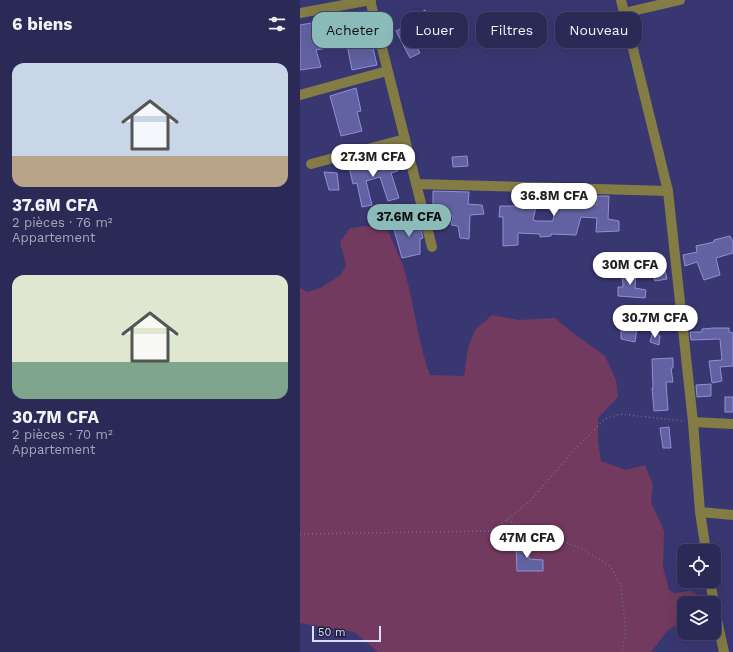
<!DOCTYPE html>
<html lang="fr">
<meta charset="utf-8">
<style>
body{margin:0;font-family:"Work Sans",sans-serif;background:#373560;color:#f1f3f6;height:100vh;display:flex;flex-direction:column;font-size:15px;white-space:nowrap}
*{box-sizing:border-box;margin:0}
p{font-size:13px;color:#a6a6b9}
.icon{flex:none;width:22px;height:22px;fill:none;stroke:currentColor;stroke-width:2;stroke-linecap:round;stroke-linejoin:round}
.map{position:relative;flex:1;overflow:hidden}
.panel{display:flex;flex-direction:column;background:#2b2956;width:300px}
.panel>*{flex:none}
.guide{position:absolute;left:12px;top:12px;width:361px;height:36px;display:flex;gap:8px}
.tools{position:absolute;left:377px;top:544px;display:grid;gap:8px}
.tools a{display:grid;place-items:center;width:44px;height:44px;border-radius:8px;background:#2b2956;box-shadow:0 4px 16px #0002,0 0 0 1px #47456c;font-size:20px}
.scale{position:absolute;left:12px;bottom:10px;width:69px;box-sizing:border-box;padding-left:4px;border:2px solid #dcdefc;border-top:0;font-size:11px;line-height:14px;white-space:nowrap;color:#dcdefc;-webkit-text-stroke:3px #23233e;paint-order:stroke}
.price{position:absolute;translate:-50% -34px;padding:0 9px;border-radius:14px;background:#fff;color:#222;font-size:13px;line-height:26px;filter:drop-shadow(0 1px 2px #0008)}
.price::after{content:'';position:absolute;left:50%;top:24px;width:12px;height:9px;margin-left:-6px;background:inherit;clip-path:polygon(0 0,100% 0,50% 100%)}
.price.on{background:#8bbbb9;color:#111}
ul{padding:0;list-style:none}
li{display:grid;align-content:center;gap:8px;height:212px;padding:0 12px}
li span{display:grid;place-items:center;height:124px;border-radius:12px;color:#555}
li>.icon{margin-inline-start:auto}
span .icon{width:72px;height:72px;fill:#fffc;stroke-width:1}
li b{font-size:17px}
h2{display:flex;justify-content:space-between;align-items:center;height:48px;padding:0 12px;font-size:17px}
.chip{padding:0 14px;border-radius:12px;background:#2b2956;box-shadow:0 4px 16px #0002,0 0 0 1px #47456c;font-size:14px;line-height:36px}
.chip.on{background:#8bbbb9;color:#111}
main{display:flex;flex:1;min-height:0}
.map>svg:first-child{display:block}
.green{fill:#723a5e}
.building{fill:#6262a2;stroke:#8f90d4}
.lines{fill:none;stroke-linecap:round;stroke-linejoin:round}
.path{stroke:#6c6b9d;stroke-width:1.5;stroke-dasharray:1 3;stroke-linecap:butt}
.minor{stroke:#837c44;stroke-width:10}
</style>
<main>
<section class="panel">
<h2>6 biens<svg class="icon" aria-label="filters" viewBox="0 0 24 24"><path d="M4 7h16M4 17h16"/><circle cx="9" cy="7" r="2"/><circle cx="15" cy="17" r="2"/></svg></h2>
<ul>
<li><span style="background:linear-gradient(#c9d6e8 75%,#b9a48a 0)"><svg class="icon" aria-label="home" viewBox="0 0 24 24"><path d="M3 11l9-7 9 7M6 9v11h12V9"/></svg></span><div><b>37.6M CFA</b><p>2 pièces · 76 m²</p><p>Appartement</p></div></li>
<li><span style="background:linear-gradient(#dfe7d0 70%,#7fa58c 0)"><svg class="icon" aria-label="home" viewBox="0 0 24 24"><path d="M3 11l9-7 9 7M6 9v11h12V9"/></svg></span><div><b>30.7M CFA</b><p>2 pièces · 70 m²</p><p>Appartement</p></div></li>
</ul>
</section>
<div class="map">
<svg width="433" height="652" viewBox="0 0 433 652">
<rect width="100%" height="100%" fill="#393772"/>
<path class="green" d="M67 226 87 228C93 244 102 260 106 276 115 309 118 343 130 375L164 376 168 348 175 330 192 315 219 320 255 318 269 330 305 356 316 380 318 397 298 418V442L301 461 326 470 345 465 353 485 351 502 364 531 363 567 369 590 374 593 391 591 402 597 400 603H384V622L368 630 351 652H78L54 632 0 623V288L8 292 20 288 40 276 46 265 40 242 50 228Z"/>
<g class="building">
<path d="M125 10 136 28 114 42 120 53 110 58 96 31 116 21 114 17Z"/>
<path d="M66 11 65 24 59 25 56 14Z"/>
<path d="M36 21 43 45 16 50 21 67 0 70V25L11 23 12 26Z"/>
<path d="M71 39 77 65 52 70 47 45Z"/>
<path d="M56 88 61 111 57 112 62 131 41 136 30 96Z"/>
<path d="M72 156 74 166 96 159 98 171 91 173 99 198 88 201 80 177 66 181 72 205 62 207 57 183 53 184 48 163 63 158 62 157Z"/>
<path d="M167 156 168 166 153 167 152 157Z"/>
<path d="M24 172 37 173 39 190H29Z"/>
<path d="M133 191 169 192 168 204 182 205 184 214 170 215 169 239 160 238 158 226 151 225 153 216H133Z"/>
<path d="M220 193 239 194 233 220 237 221H253L256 194 266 195V196L279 195V199L297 205V196H309L308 219 319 221V231L296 232 297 218 281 217 276 235 251 234V236L240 237V234L218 233V245L203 246V217H199L200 206H221Z"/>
<path d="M116 221H119L123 238 120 239V254L102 258 93 226Z"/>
<path d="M430 236 433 242V253L416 258 420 275 404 280 397 262 385 266 383 255 397 252 396 246 414 242V240Z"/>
<path d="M355 253 359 269 365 270 367 279 355 281 348 257Z"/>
<path d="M322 270H336L335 288 346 290 345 298 318 296V287H323Z"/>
<path d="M321 312 338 322 335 342 321 339Z"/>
<path d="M414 328H429V332L433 333V366L420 367 422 381 412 383 409 361 422 360 420 339 391 340 390 332H402V329Z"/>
<path d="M353 331 360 336 359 345 350 342Z"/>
<path d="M373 358V368H371L373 382H366L368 410 354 411 352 388H353L352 359Z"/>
<path d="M411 384V396L397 397 396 385Z"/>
<rect x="425" y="397" width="8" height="15"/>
<path d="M369 427 371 448H363L360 428Z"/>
<path d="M216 543H229V559L243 560V571H217Z"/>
</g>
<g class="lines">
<g class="path">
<path d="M207 520 283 549 311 567 321 586 326 632 322 652"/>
<path d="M0 534 189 531 207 520 229 502 276 448 305 419 320 414 383 421"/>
</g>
<g class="minor">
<path d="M70 0 132 247"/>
<path d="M321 0 368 191 393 422 400 512 406 551"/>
<path d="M0 13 71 0"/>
<path d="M324 13 380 0"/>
<path d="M0 95 87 71"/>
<path d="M11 164 105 139"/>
<path d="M116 184 368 191"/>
<path d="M393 422 433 424"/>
<path d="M400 512 433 515"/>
<path d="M410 581 414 603"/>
<path d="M414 606 424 652"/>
</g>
</g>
</svg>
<div class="tools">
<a><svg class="icon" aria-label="locate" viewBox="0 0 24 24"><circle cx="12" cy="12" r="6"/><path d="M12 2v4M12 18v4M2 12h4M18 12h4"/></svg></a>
<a><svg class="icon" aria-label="layers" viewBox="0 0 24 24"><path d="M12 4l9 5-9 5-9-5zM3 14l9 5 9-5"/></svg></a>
</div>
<div class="scale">50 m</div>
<b class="price" style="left:73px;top:178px">27.3M CFA</b>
<b class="price" style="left:254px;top:217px">36.8M CFA</b>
<b class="price on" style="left:109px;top:238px">37.6M CFA</b>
<b class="price" style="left:330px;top:286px">30M CFA</b>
<b class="price" style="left:355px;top:339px">30.7M CFA</b>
<b class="price" style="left:227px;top:559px">47M CFA</b>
<div class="guide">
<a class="chip on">Acheter</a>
<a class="chip">Louer</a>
<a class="chip">Filtres</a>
<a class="chip">Nouveau</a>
</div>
</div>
</main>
